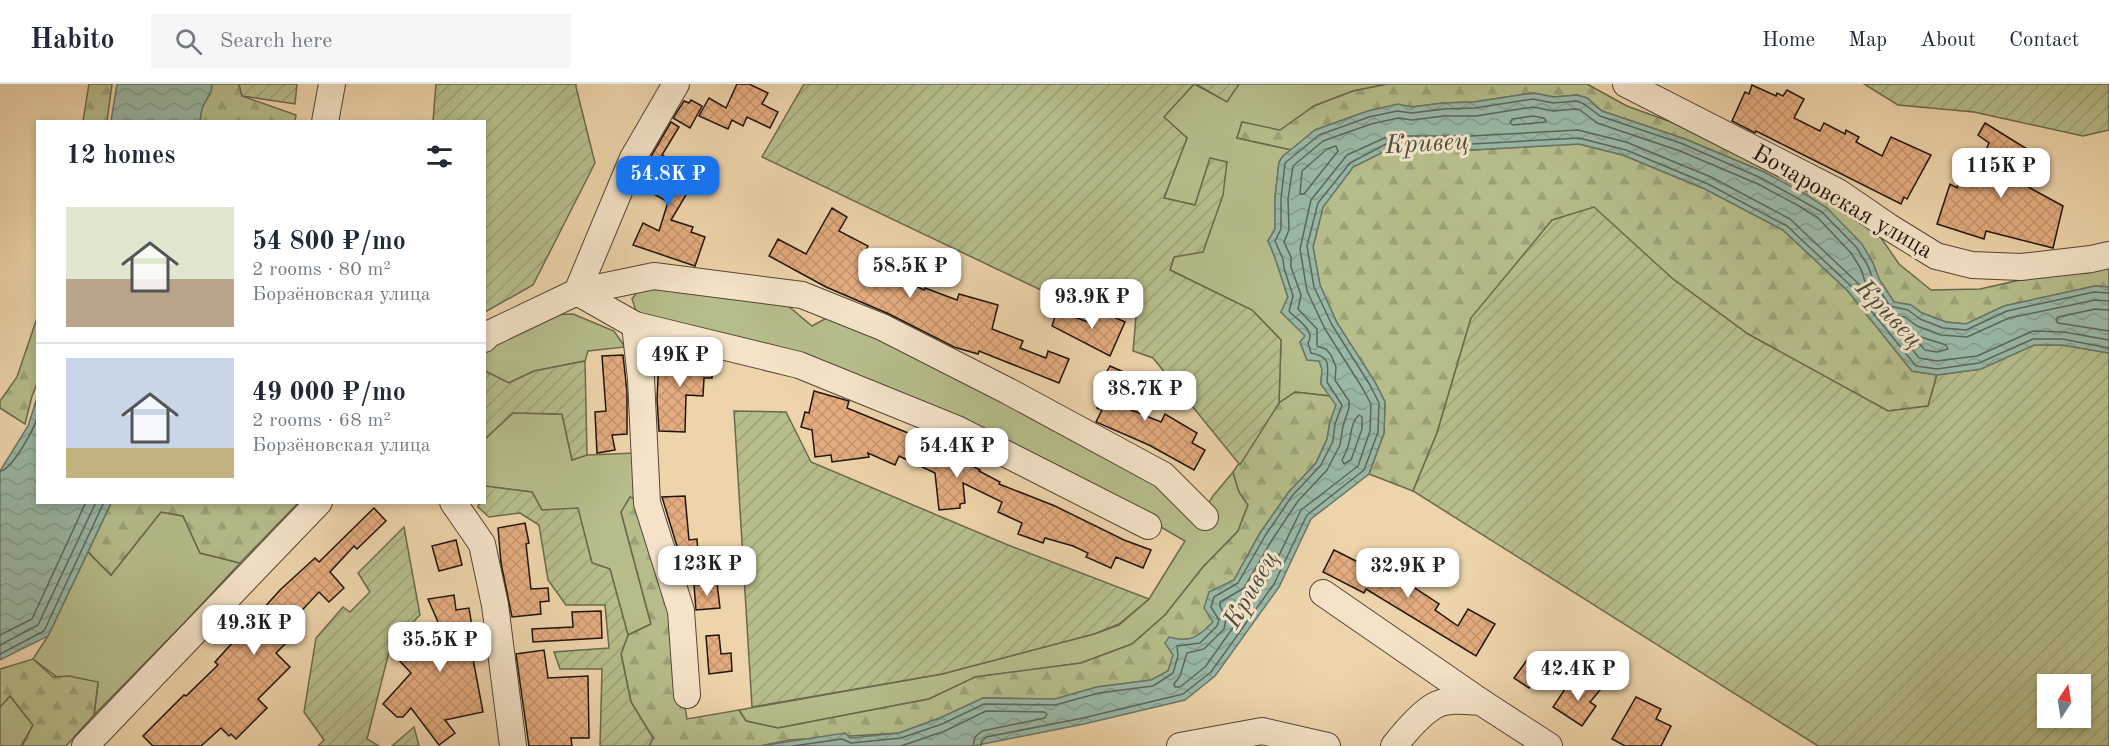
<!DOCTYPE html>
<meta charset="utf-8">
<style>
body{margin:0;font-family:"Old Standard TT",serif;background:#f6f6f7;color:#1f2937;height:100vh;display:flex;flex-direction:column;font-size:22px;white-space:nowrap}
*{box-sizing:border-box;margin:0}
p{font-size:20px;color:#747a83}
.icon{flex:none;width:33px;height:33px;fill:none;stroke:currentColor;stroke-width:2;stroke-linecap:round;stroke-linejoin:round}
.map{position:relative;flex:1;overflow:hidden}
.panel{position:absolute;left:36px;top:36px;width:450px;height:384px;display:flex;flex-direction:column;background:#fff;border-radius:0px;box-shadow:0 3px 9px #0003}
.panel>*{flex:none}
.needle{width:39px;rotate:12deg}
.fabs{position:absolute;left:2037px;top:590px;display:grid;gap:12px}
.fabs a{display:grid;place-items:center;width:54px;height:54px;border-radius:0px;background:#fff;box-shadow:0 3px 9px #0003;font-size:30px}
.price{position:absolute;translate:-50% -51px;padding:0 14px;border-radius:12px;background:#fff;color:#222;font-size:20px;line-height:39px;filter:drop-shadow(0 2px 3px #0008)}
.price::after{content:'';position:absolute;left:50%;top:36px;width:18px;height:14px;margin-left:-9px;background:inherit;clip-path:polygon(0 0,100% 0,50% 100%)}
.price.current{background:#1a73e8;color:#fff}
ul{padding:0;list-style:none}
li{display:flex;align-items:center;gap:18px;height:150px;padding:0 30px}
li+li{border-top:2px solid #e0e1e3}
li span{display:grid;place-items:center;flex:none;width:168px;height:120px;border-radius:0px;color:#555}
li>.icon{margin-inline-start:auto}
span .icon{width:72px;height:72px;fill:#fffc;stroke-width:1}
li b{font-size:26px}
h2{display:flex;justify-content:space-between;align-items:center;height:72px;padding:0 30px;font-size:26px}
header{display:flex;align-items:center;gap:36px;box-sizing:border-box;height:84px;padding:0 30px;background:#fff;border-bottom:2px solid #e0e1e3}
header strong{font-size:28px}
nav{display:flex;gap:33px;margin-inline-start:auto;font-size:21px}
.search{width:420px;height:54px;background:#f6f6f7;display:flex;align-items:center;gap:15px;box-sizing:border-box;padding:0 21px;border-radius:0px;color:#747a83;font-size:22px}
.map>svg:first-child{display:block}
.green{fill:#b6bd8a;stroke:#6b694c;stroke-width:1.5}
.forest{fill:url(#forest-firs);stroke:#6b694c;stroke-width:1.5}
.garden{fill:url(#garden-furrows);stroke:#6b694c;stroke-width:1.5;fill-rule:evenodd}
.water{fill:url(#water-waves);stroke:#697769;stroke-width:1.5}
.lines{fill:none;stroke-linecap:round;stroke-linejoin:round}
.shore{stroke:#5c665a;stroke-width:1.5}
.building{fill:url(#building-cross-hatch);stroke:#20150e;stroke-width:1.5}
.minor-casing{stroke:#544535;stroke-width:28}
.minor{stroke:#f4e3c8;stroke-width:26}
.labels{text-anchor:middle;stroke-width:6;stroke-linejoin:round;paint-order:stroke}
.street-label{font-size:24px;fill:#20150e;stroke:#f4e3c8}
.water-label{font-size:26px;font-style:italic;fill:#4a4e43;stroke:#f4e3c8}
</style>
<header>
<strong>Habito</strong>
<div class="search"><svg class="icon" aria-label="search" viewBox="0 0 24 24"><circle cx="10" cy="10" r="6"/><path d="M15 15l6 6"/></svg>Search here</div>
<nav><a>Home</a><a>Map</a><a>About</a><a>Contact</a></nav>
</header>
<div class="map">
<svg width="2109" height="662" viewBox="0 0 2109 662">
<defs>
<pattern id="forest-firs" width="22" height="20" patternUnits="userSpaceOnUse" patternTransform="scale(1.5)"><rect width="22" height="20" fill="#b6bd8a"/><path d="M5 1l3.5 6h-7zM16 11l3.5 6h-7z" fill="#9ca276"/></pattern>
<pattern id="garden-furrows" width="10" height="10" patternUnits="userSpaceOnUse" patternTransform="scale(1.5)"><rect width="10" height="10" fill="#b6bd8a"/><path d="M-1 1l2-2M0 10L10 0M9 11l2-2" fill="none" stroke="#9ca276"/></pattern>
<pattern id="water-waves" width="16" height="10" patternUnits="userSpaceOnUse" patternTransform="scale(1.5)"><rect width="16" height="10" fill="#99b8a6"/><path d="M0 5q4-4 8 0t8 0" fill="none" stroke="#849d8e"/></pattern>
<pattern id="building-cross-hatch" width="8" height="8" patternUnits="userSpaceOnUse" patternTransform="scale(1.5)"><rect width="8" height="8" fill="#e4ac7f"/><path d="M0 0l8 8M0 8l8-8" fill="none" stroke="#c3936d"/></pattern>
</defs>
<rect width="100%" height="100%" fill="#eed4aa"/>
<filter id="stains"><feTurbulence type="fractalNoise" baseFrequency=".00333" numOctaves="4"/><feColorMatrix values="0 0 0 0 .2 0 0 0 0 .09 0 0 0 0 .02 0 0 0 .5 -.17"/></filter>
<radialGradient id="worn" r=".72"><stop offset=".6" stop-color="#630" stop-opacity="0"/><stop offset="1" stop-color="#630" stop-opacity=".3"/></radialGradient>
<g class="green">
<path d="M1194 0 1226 17 1239 0H1388L1353 7 1314 22 1280 47 1242 38 1237 54 1292 66 1283 72 1279 78 1275 114V145L1268 157C1277 175 1281 194 1288 213L1281 228 1306 252 1300 258 1307 276H1319L1322 285 1321 300 1330 312 1295 308 1279 319 1281 256 1252 226 1170 186 1174 173 1227 78 1210 75 1195 121 1164 114 1187 54 1163 33Z"/>
<path d="M643 200 781 216 812 242 832 231 1158 396 1197 437 1213 412 1233 388 1239 408 1248 421 1238 447 1203 483 1165 531 1132 560 1081 579 976 593 929 615 861 628 778 644 746 637 739 626 942 590 1094 550 1119 541 1149 515 1185 457 1142 432 1001 360 637 230 632 215Z"/>
<path d="M573 230 614 247 625 263 588 267 585 277 534 287 509 299 485 287 484 262 542 231Z"/>
<path d="M513 329 562 330 572 376 587 371 636 369 640 417 621 428 651 540 628 551 610 485 592 479 578 425 542 426 532 408 485 402 484 355Z"/>
<path d="M161 428 183 432 200 469 240 479 187 536 94 631 98 599 57 593 33 575 48 552 88 468 111 491Z"/>
<path d="M10 612 33 641 21 662H0V623Z"/>
</g>
<g class="forest">
<path d="M89 0H112L107 37H83Z"/>
<path d="M212 0H239L242 12 296 31 295 37 200 38 202 24 211 8Z"/>
<path d="M1388 0H1587L1627 22 1718 55 1825 110 1877 148 1899 180 1931 206 1980 205 2109 176V203L2095 202 2004 222 1966 240 1946 238 1922 229 1911 221 1894 218 1879 195 1873 179 1827 124 1764 88 1685 55 1602 27 1587 14 1577 11 1554 13 1533 9 1474 18 1443 19 1412 23 1398 21 1368 27 1315 46 1292 66 1237 54 1242 38 1280 46 1314 22 1353 7Z"/>
<path d="M1579 60 1623 71 1705 105 1783 146 1847 206 1912 287 1937 291 1928 322 1888 327 1748 250 1673 195 1471 234 1437 349 1413 407 1369 390 1384 349 1385 318 1375 298 1337 239 1320 201 1313 163 1323 123 1353 83 1389 65 1471 66Z"/>
<path d="M37 234V300L32 312 25 340 0 324V317L17 293Z"/>
<path d="M1295 308 1330 312 1337 321 1330 338 1327 355 1316 379 1288 409 1260 449 1234 496 1209 509 1213 538 1197 554 1179 556 1168 587 1152 596 1097 603 1055 615 983 614 940 634 899 649 789 656 760 662H649L653 654 631 618 621 570 628 551 651 540 621 428 630 413 640 417 663 491 687 635 739 626 746 637 778 644 861 628 929 615 975 593 1081 579 1132 560 1165 531 1203 483 1238 447 1248 421 1239 408 1233 388 1279 319Z"/>
<path d="M111 419H298L240 479 200 469 183 432 161 428 111 491 88 468Z"/>
<path d="M33 575 53 593 69 592 98 598 94 631 66 662H22L33 641 10 612 0 623V585Z"/>
</g>
<g class="garden">
<path d="M239 0H297L295 20 242 12Z"/>
<path d="M436 0H576V3L595 79 533 201 485 228 484 38 433 37Z"/>
<path d="M804 0H1194L1164 33 1187 54 1164 114 1195 121 1210 74 1227 78 1223 111 1203 168 1174 173 1170 186 1252 226 1281 256 1279 319 1240 381 1153 274 1133 267 1138 210 1101 220 1089 229 762 73Z"/>
<path d="M1196 0H1239L1227 18Z"/>
<path d="M1864 0H2109V46L2083 52 1974 28 1898 21Z"/>
<path d="M1594 123 1673 195 1748 250 1888 327 1928 322 1937 291 1981 285 2034 261H2062L2109 269V662H1818L1413 407 1437 349 1471 234 1552 136ZM2048 600H2080V633H2048Z"/>
<path d="M585 277 587 371 572 376 562 330 513 329 485 355V287L509 299 534 287Z"/>
<path d="M734 327 786 328 811 378 1008 461 1149 515 1119 540 1094 550 942 590 752 623Z"/>
<path d="M485 402 532 408 542 426 578 424 592 479 610 485 628 551 621 570 631 618 653 654 649 662H600L602 585H560L554 568 609 564 605 521H566L548 496 539 441 520 429 489 433 478 423 479 419 484 418Z"/>
<path d="M404 443 420 531 391 560 367 655 379 662H318L324 656 304 628 316 554 343 523 350 528 370 508 358 489Z"/>
<path d="M414 643 419 662H392Z"/>
</g>
<g class="water">
<path d="M117 0H212L211 7 202 24 200 37H111Z"/>
<path d="M1533 9 1554 13 1577 11 1587 14 1602 27 1685 55 1764 88 1805 110 1827 124 1862 160 1873 179 1879 195 1894 218 1911 221 1922 229 1946 238 1966 240 2004 222 2095 202 2109 203V269L2062 261H2034L1981 285 1937 291 1912 287 1847 206 1783 146 1705 105 1623 71 1579 60 1471 66 1389 65 1353 83 1323 123 1313 163 1320 201 1337 239 1375 298 1385 318 1384 349 1369 390 1311 435 1279 503 1215 592 1185 616 1084 640 973 662H760L845 649 850 654 899 649 940 634 983 614 1055 615 1097 603 1151 596 1168 587 1173 571 1165 559 1169 553C1191 559 1198 553 1213 538L1204 524 1209 508 1234 496 1260 449 1288 409 1316 379 1327 355 1330 338 1336 321 1321 300 1322 285 1319 277 1307 276 1300 258 1305 252 1281 228 1288 213C1281 194 1277 175 1268 157L1275 145V114L1279 78 1283 72 1315 46 1368 27 1398 20 1412 23 1443 19 1474 18Z"/>
<path d="M37 314 38 418 111 419 48 552 0 576V387L28 342Z"/>
</g>
<g class="lines">
<g class="shore">
<path d="M1533 23 1553 27 1575 25 1580 26 1597 39 1680 67 1758 100 1799 122 1818 134 1851 169 1861 185 1867 204H1863L1790 135 1711 93 1626 58 1578 46 1471 52H1389L1347 71 1311 116 1300 165 1307 207 1325 245 1363 305 1371 320 1370 347 1358 382 1301 426 1267 496 1205 583 1180 603H1175L1174 600 1180 592 1187 569 1204 565 1224 545 1226 535 1220 522V518L1244 504 1272 456 1298 417 1327 386 1340 361 1343 342 1349 324V317L1335 296 1336 283 1331 271 1326 265 1317 262V245L1298 225 1301 211 1291 183V173L1284 158 1289 146 1288 115 1293 82 1323 57 1371 40 1398 34 1412 36 1444 32H1476Z"/>
<path d="M1533 32 1544 34 1546 38 1513 41 1510 39 1512 35Z"/>
<path d="M1336 62 1338 67 1304 110H1300L1302 87 1327 65Z"/>
<path d="M2109 217 2095 216 2009 234 1967 253 1941 251 1917 242 1905 233 1891 231 1888 234 1919 274 1937 277 1977 272 2033 247 2064 248 2109 256"/>
<path d="M2109 226 2095 225 2058 233 2056 236 2058 239 2109 247"/>
<path d="M1921 253 1946 261 1948 265 1937 268 1925 266 1917 257 1918 254Z"/>
<path d="M1359 331 1362 333V345L1351 376 1344 380 1342 376C1344 372 1347 367 1348 362 1352 351 1350 339 1359 331Z"/>
<path d="M0 387C12 386 34 345 38 332"/>
<path d="M0 551 32 535 86 418"/>
<path d="M0 561 38 541 96 418"/>
<path d="M0 570 44 547 104 418"/>
<path d="M793 662 842 655 851 659 901 654 942 640 984 620 1055 621 1099 609 1153 602 1173 589 1178 572 1177 562 1200 559 1217 542 1219 536 1211 523 1214 513 1238 499 1265 452 1292 412 1321 381 1333 357 1335 340 1342 321 1327 298C1328 280 1331 273 1311 269L1308 259C1316 246 1298 237 1289 227L1293 212 1284 184 1283 175 1275 157 1281 145V115L1285 79 1319 51 1369 33 1397 27 1412 29 1444 25 1475 24 1533 15 1553 19 1577 17 1584 20 1600 32 1683 60 1761 94 1822 128 1857 164 1868 182 1874 198 1890 222 1908 226 1920 235 1943 244 1966 246 2007 227 2094 208 2109 209"/>
<path d="M901 662 945 647 986 627 1044 628 1047 630 1045 634 982 647 975 653 973 662"/>
<path d="M981 662 982 657 986 653 1083 634 1183 610 1211 588 1274 500 1307 431 1364 386 1378 348 1379 319 1370 301 1332 241 1314 203 1307 162 1318 119 1350 79 1386 60H1471L1579 54 1626 66 1708 100 1787 142 1851 202 1916 282 1937 285 1979 279 2033 255H2062L2109 264"/>
</g>
</g>
<g class="building">
<path d="M737 0H749L768 9 762 20 778 28 770 44 747 33 743 42 732 36 728 45 699 32 709 14 726 24Z"/>
<path d="M1752 1 1776 12 1777 9 1783 12 1787 6 1804 15 1794 34 1820 47 1824 39 1845 50 1846 46 1859 53 1856 58 1882 72 1891 53 1931 71 1907 115 1904 113 1901 120 1756 47 1755 49 1732 37 1745 8 1749 10Z"/>
<path d="M691 16 702 22 690 44 673 34 684 17 689 19Z"/>
<path d="M671 38 679 43 662 71 691 88 680 107 686 111 671 136 693 143 691 148 705 153 695 182 633 161 643 139 659 147 668 118 638 101 646 81Z"/>
<path d="M1985 39 2027 65 2010 93 2063 122 2053 164 1986 147 1984 155 1937 140 1950 100 1957 104 1959 98 1970 101 1989 59 1978 51Z"/>
<path d="M832 124 847 133 839 147 868 162 861 177 924 206 925 204 957 216 959 210 998 221 992 245 1023 257 1020 264 1046 274 1048 267 1069 275 1059 299 979 267 978 270 954 263 889 230 826 203 769 172 778 155 806 170Z"/>
<path d="M1057 227 1094 240 1100 227 1125 238 1110 272 1052 242Z"/>
<path d="M623 271 627 308V350L612 351 615 366 597 369 595 328 606 327 602 272Z"/>
<path d="M670 271 700 272 713 275 712 294H704L703 312 686 311 685 348 659 347 657 315 659 275H670Z"/>
<path d="M1110 282 1137 294 1124 323 1161 338 1165 330 1197 349 1192 359 1205 366 1194 386 1149 361 1096 338 1102 326 1097 324 1107 300 1102 297Z"/>
<path d="M814 307 849 317 847 324 913 351 980 386 979 387 1000 398 999 400 1055 422 1124 456 1151 466 1143 484 1116 473 1111 484 1086 473 1088 469 1073 462 1045 454 1043 459 1018 450 1022 439 998 428 1002 418 963 399 965 419 960 420V424L939 426 935 389 899 372 895 381 868 369 869 373 832 378 831 371 815 373 812 346 801 343 805 328 809 329Z"/>
<path d="M685 412 689 456 697 455 698 471 680 472 662 413Z"/>
<path d="M374 424 386 437 357 465 354 462 330 488 344 504 329 518 319 508 293 536 301 544 276 569 290 583 258 615 267 624 236 655 231 650 229 652 221 644 201 662H153L143 652 184 611 186 612 218 581 215 578 280 506 315 474 319 478Z"/>
<path d="M525 439 529 459 526 460 531 505 548 504 549 517 540 518 541 530 512 533 501 479 498 444Z"/>
<path d="M456 456 462 481 439 487 432 462Z"/>
<path d="M1334 466 1368 483 1373 475 1376 477 1381 469 1400 480 1395 487 1414 499 1412 502 1439 520 1435 526 1458 542 1468 525 1495 540 1476 572 1366 505 1364 509 1323 488Z"/>
<path d="M717 499 720 524 696 526 694 501Z"/>
<path d="M454 511 456 526 469 524 472 543H470L476 574 473 575 483 628 445 636 455 649 439 661 411 624 403 633H397L383 620 411 589 397 574 420 553 441 545 428 515Z"/>
<path d="M601 527 602 554 533 558 532 545 573 543 572 528Z"/>
<path d="M719 551 721 570 731 569 732 587 709 590 706 552Z"/>
<path d="M544 566 548 594 588 592 589 654H571L572 662H529L516 570Z"/>
<path d="M1527 576 1542 586 1529 604 1514 594Z"/>
<path d="M1584 593 1600 606 1590 618 1596 622 1582 642 1553 623 1567 602 1573 606Z"/>
<path d="M1636 613 1661 625 1656 635 1671 642 1661 662H1625L1612 655Z"/>
</g>
<g class="lines">
<defs>
<g id="minor">
<path d="M1626 0 1838 108 1889 143 1936 172 1972 181 2021 183 2091 175 2109 171"/>
<path d="M325 38 332 0"/>
<path d="M577 208 654 192 802 211 882 243 1008 307 1163 391 1205 433"/>
<path d="M577 208 635 241 799 281 957 345 1148 442"/>
<path d="M635 241 641 295 647 419 681 527 687 611"/>
<path d="M484 255 489 250 577 208 633 74 676 0"/>
<path d="M453 418 482 460 495 521 513 662"/>
<path d="M1323 509 1481 618 1549 662"/>
<path d="M85 662 319 418"/>
<path d="M1180 662 1262 647 1327 662"/>
<path d="M1394 662C1405 648 1419 631 1434 622 1447 614 1467 617 1481 618"/>
</g>
</defs>
<use href="#minor" class="minor-casing"/>
<use href="#minor" class="minor"/>
</g>
<g class="labels">
<g class="street-label">
<text transform="translate(1843 117) rotate(30)" y="8">Бочаровская улица</text>
</g>
<g class="water-label">
<text transform="translate(1427 58) rotate(-3)" y="9">Кривец</text>
<text transform="translate(1890 229) rotate(46)" y="9">Кривец</text>
<text transform="translate(1250 505) rotate(-60)" y="9">Кривец</text>
</g>
</g>
<rect width="100%" height="100%" filter="url(#stains)"/>
<rect width="100%" height="100%" fill="url(#worn)"/>
</svg>
<div class="fabs">
<a><svg class="needle" viewBox="-14 -14 28 28"><path d="M0-13l5 13h-10z" fill="#e53935"/><path d="M0 13l5-13h-10z" fill="#747a83"/></svg></a>
</div>
<b class="price" style="left:2001px;top:115px">115K ₽</b>
<b class="price current" style="left:668px;top:123px">54.8K ₽</b>
<b class="price" style="left:910px;top:215px">58.5K ₽</b>
<b class="price" style="left:1092px;top:246px">93.9K ₽</b>
<b class="price" style="left:680px;top:304px">49K ₽</b>
<b class="price" style="left:1145px;top:338px">38.7K ₽</b>
<b class="price" style="left:957px;top:395px">54.4K ₽</b>
<b class="price" style="left:707px;top:513px">123K ₽</b>
<b class="price" style="left:1408px;top:515px">32.9K ₽</b>
<b class="price" style="left:254px;top:572px">49.3K ₽</b>
<b class="price" style="left:440px;top:589px">35.5K ₽</b>
<b class="price" style="left:1578px;top:618px">42.4K ₽</b>
<section class="panel">
<h2>12 homes<svg class="icon" aria-label="filters" viewBox="0 0 24 24"><path d="M4 7h16M4 17h16"/><circle cx="9" cy="7" r="2"/><circle cx="15" cy="17" r="2"/></svg></h2>
<ul>
<li><span style="background:linear-gradient(#dfe7d0 60%,#b9a48a 0)"><svg class="icon" aria-label="home" viewBox="0 0 24 24"><path d="M3 11l9-7 9 7M6 9v11h12V9"/></svg></span><div><b>54 800 ₽/mo</b><p>2 rooms · 80 m²</p><p>Борзёновская улица</p></div></li>
<li><span style="background:linear-gradient(#c9d6e8 75%,#c2b280 0)"><svg class="icon" aria-label="home" viewBox="0 0 24 24"><path d="M3 11l9-7 9 7M6 9v11h12V9"/></svg></span><div><b>49 000 ₽/mo</b><p>2 rooms · 68 m²</p><p>Борзёновская улица</p></div></li>
</ul>
</section>
</div>
